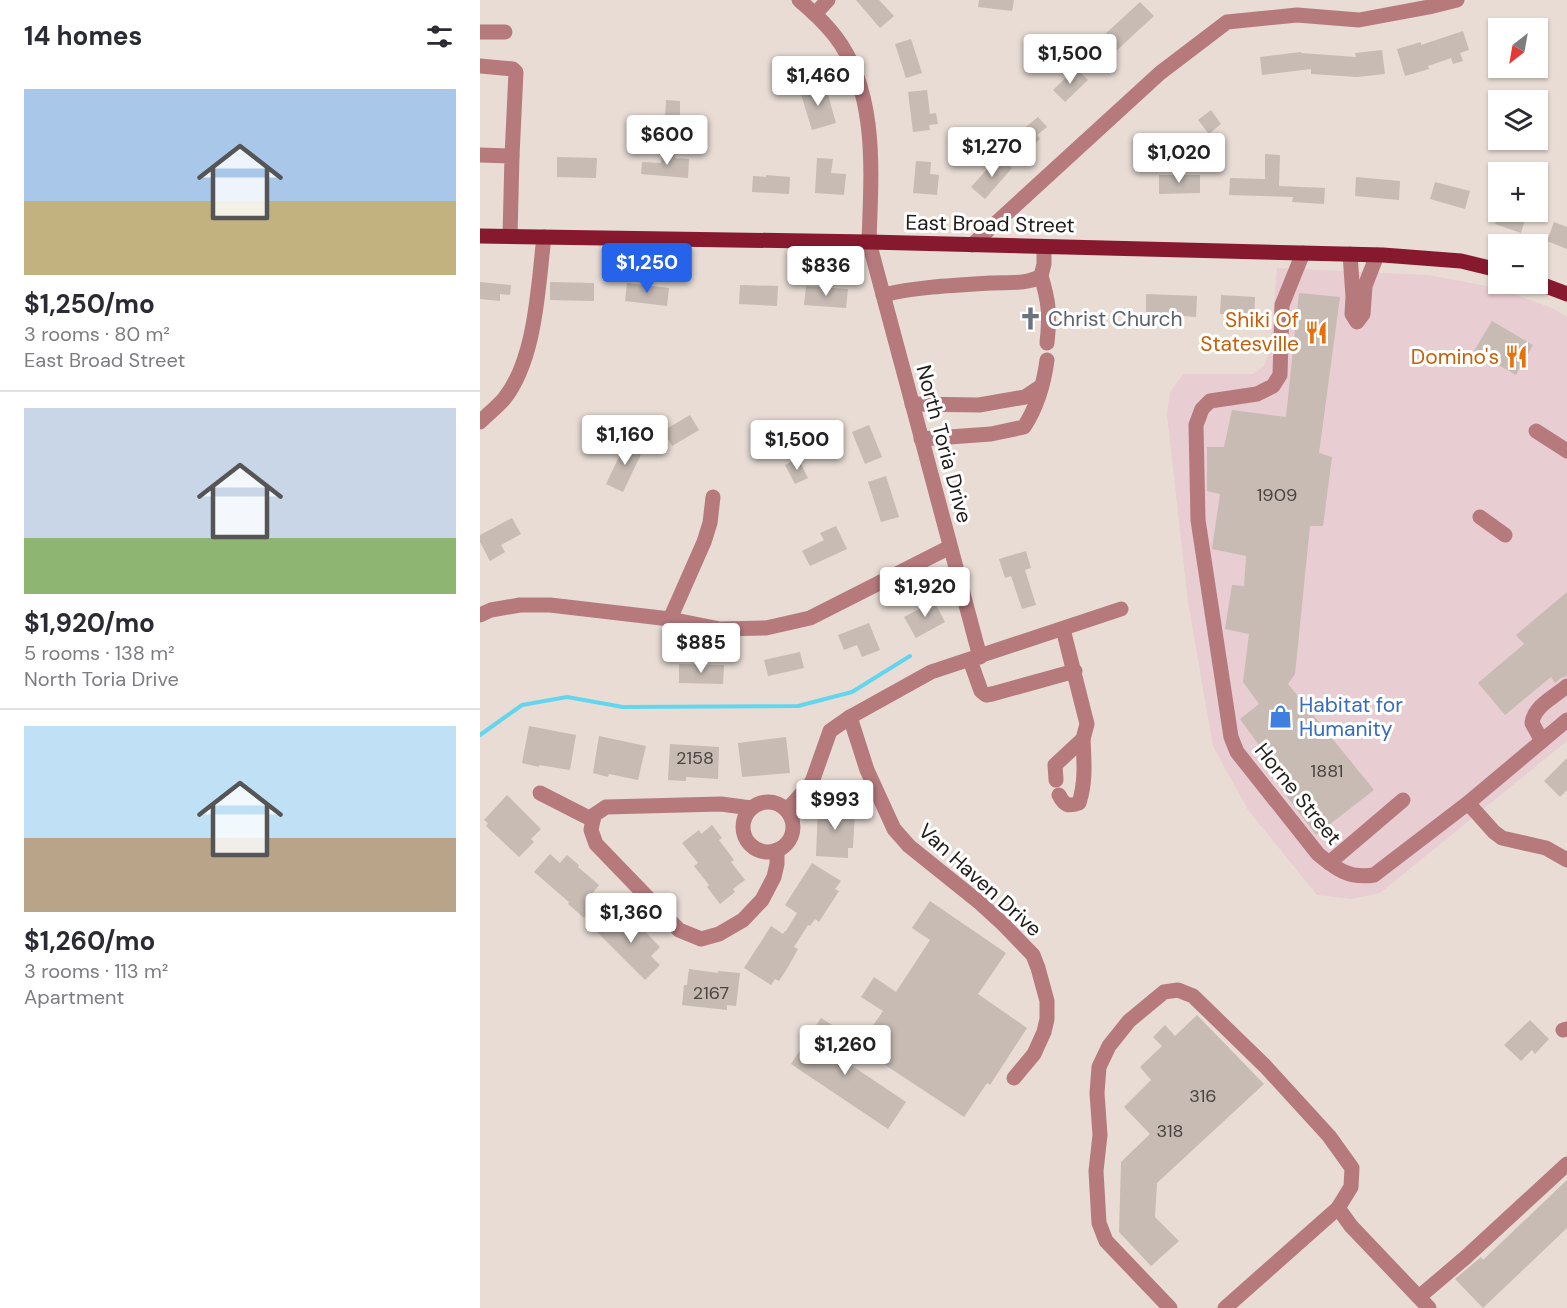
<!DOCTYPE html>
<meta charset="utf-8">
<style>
body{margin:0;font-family:"DM Sans",sans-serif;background:#f7f7f7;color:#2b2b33;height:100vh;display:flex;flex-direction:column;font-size:22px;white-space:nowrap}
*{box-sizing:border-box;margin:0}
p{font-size:20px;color:#7c7c81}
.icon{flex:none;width:33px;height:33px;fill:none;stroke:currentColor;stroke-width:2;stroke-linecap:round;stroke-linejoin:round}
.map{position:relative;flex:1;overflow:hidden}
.sheet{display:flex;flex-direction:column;background:#fff;width:480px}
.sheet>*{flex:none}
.needle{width:39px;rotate:211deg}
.controls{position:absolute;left:1008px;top:18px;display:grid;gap:12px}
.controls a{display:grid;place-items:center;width:60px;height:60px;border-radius:0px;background:#fff;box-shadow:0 2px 4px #0004;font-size:30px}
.price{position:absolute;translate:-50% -51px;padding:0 14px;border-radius:6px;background:#fff;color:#222;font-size:20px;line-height:39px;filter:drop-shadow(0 2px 3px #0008)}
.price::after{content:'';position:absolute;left:50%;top:36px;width:18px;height:14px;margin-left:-9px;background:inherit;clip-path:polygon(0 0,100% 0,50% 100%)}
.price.selected{background:#2563eb;color:#fff}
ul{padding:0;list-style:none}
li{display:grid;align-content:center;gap:12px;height:318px;padding:0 24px}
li+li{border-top:2px solid #e1e1e2}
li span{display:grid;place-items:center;height:186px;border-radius:0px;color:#555}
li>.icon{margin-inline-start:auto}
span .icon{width:108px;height:108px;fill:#fffc;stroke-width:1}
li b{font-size:26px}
h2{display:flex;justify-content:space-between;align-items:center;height:72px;padding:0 24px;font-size:26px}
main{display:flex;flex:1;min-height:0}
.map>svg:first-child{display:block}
.commercial{fill:#e8cdd2}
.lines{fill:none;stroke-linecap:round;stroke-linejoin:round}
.stream{stroke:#63d6ee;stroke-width:4}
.building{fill:#c7bbb4}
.minor{stroke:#b67a7d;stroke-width:15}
.major{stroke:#87192f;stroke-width:15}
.labels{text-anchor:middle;stroke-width:6;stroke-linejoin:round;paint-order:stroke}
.number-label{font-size:18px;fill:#4a4440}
.street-label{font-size:21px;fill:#201c19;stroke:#fff}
.worship-label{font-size:21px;fill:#5b616d;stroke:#fff;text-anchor:start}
.food-label{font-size:21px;fill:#c56008;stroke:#fff;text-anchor:end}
.shop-label{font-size:21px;fill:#366cbe;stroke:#fff;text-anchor:start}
</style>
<main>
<section class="sheet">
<h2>14 homes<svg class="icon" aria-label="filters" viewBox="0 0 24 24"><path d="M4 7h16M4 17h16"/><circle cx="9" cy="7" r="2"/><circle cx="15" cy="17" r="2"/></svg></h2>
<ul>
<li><span style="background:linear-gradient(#a9c7e8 60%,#c2b280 0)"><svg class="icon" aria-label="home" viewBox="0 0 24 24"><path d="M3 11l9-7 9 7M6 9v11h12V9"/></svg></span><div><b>$1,250/mo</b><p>3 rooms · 80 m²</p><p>East Broad Street</p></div></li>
<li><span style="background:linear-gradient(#c9d6e8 70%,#8fb573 0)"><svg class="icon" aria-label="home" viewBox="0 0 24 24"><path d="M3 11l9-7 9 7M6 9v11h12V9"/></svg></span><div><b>$1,920/mo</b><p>5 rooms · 138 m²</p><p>North Toria Drive</p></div></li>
<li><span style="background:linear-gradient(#bfe0f5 60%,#b9a48a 0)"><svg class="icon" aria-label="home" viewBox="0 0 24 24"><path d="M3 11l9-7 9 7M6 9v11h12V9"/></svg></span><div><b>$1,260/mo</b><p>3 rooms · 113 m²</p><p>Apartment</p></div></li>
</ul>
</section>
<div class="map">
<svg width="1087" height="1308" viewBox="0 0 1087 1308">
<rect width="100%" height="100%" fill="#e8dcd5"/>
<path class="commercial" d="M797 268 948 275 1017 288 1072 308 1087 317V741L900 893 872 899 837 895 768 810 733 746 708 602 687 414 690 392 703 374H773L784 366 790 351Z"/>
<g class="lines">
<path class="stream" d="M0 735 42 705 87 697 143 707 318 706 372 692 430 656"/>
</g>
<g class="building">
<path d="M376 0H399L414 16 400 28Z"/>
<path d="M499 0H534L532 11 498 7Z"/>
<path d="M660 2 674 16 623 63 610 48Z"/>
<path d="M983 31 989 50 980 53 983 61 973 64 971 58 948 66 949 69 925 76 917 49 941 42V45Z"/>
<path d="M431 39 442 73 426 78 415 44Z"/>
<path d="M902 50 905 74 877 77 831 74V69L782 75 780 57 821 52V53L876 57 875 53Z"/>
<path d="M557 54 566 64 557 72 548 62Z"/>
<path d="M596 68 608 80 585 102 573 90Z"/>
<path d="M345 84 356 123 332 130 320 91Z"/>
<path d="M447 90 450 114 456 113 458 124 449 125 450 130 433 132 428 92Z"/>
<path d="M186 100 200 101V116H185Z"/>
<path d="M731 110 741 124 729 134 718 120Z"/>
<path d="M558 117 567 127 557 135 560 139 541 155 529 141Z"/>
<path d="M182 149 195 150V158L209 159 208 178 161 174 162 162 181 163Z"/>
<path d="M785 154 800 155 799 186 845 188 844 204 812 202 813 197 749 195 750 178 785 179Z"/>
<path d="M519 156 532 168 505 199 491 187Z"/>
<path d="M77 157 117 158 116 178 77 177Z"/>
<path d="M337 158 353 159 351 173 366 174 364 195 335 193Z"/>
<path d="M436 161 451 162 450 174 459 175 457 195 433 193Z"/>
<path d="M286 175 310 177 309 194 272 192 273 176 286 177Z"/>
<path d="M679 175H720V193L679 194Z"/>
<path d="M876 177 920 181 919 200 875 196Z"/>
<path d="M955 182 990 191 985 209 950 199Z"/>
<path d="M1019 212H1032L1046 216 1041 233 1015 224Z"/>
<path d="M1074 222 1087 227V249L1067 241Z"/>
<path d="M0 282 31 285 30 295 20 294V301L0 299Z"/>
<path d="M70 282 114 283V301L70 300Z"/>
<path d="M147 283 189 288 187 306 145 301Z"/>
<path d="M260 285 298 286 297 306 259 304Z"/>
<path d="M326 286 368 289 366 308 324 305Z"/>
<path d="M819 293 860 297 839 453 852 457 843 526H830L815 674 808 684 894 790 836 835 780 761 787 756 760 719 779 704 763 682 769 634 745 629 752 585 764 586 766 556 732 549 740 494 727 491V447H744L752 410 806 417Z"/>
<path d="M666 294 717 296 716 317 666 313Z"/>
<path d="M741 295 775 297 774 323 763 322V315L740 314Z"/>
<path d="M1012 321 1053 345 1036 375 994 351Z"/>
<path d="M210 415 219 430 192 446 183 431Z"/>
<path d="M389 425 402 457 385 464 372 432Z"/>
<path d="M147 440 164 448 143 492 126 484Z"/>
<path d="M318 458 328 478 315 484 305 465Z"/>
<path d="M406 476 419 517 401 522 388 482Z"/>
<path d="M32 518 41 534 21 545 25 552 10 561 0 542V535Z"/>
<path d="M356 526 367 549 330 566 322 551 344 540 340 533Z"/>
<path d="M546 551 551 568 545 570 556 605 542 609 531 576 525 578 519 559Z"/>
<path d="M1087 592V676L1081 678 1075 683 1071 677 1025 715 998 683 1044 644 1036 635Z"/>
<path d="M452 597 465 622 436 638 424 617 443 607 441 603Z"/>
<path d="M389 623 400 650 382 657 377 645 364 650 358 635Z"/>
<path d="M320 652 324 668 288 676 284 660Z"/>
<path d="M199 664 244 665 243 684 199 683Z"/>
<path d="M49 726 96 735 90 770 59 765V767L42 763Z"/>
<path d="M119 736 166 746 158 780 129 774 128 777 113 773Z"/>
<path d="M306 737 310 773 262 777 258 743Z"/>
<path d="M190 744 239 747 238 779 206 777V781L188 780Z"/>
<path d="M1087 758V790L1080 797 1064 781Z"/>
<path d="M27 795 61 829 51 839 54 842 39 857 6 826 8 823 4 820Z"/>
<path d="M351 803 371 804 370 811H375L373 848H368V858L336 856 338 806 351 807Z"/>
<path d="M232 825 242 838 239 840 254 860 251 862 265 880 253 889 255 892 240 904 227 887 229 885 214 866 218 863 202 843 219 830 221 834Z"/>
<path d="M70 854 80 863 87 855 99 865 98 867 119 885 112 894 119 901 104 918 88 904 89 902 54 872Z"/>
<path d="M332 863 361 881 355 889 359 891 339 922 335 919 330 926 328 925 314 947 318 949 308 967 299 981 295 979 291 985 264 968 291 926 303 934 305 931H306L317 913 305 905Z"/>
<path d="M450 901 526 953 498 994 547 1028 510 1085 507 1083 484 1117 378 1047 403 1011 381 997 394 977 416 992 450 940 432 928Z"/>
<path d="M133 915 141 923 149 915 180 947 171 956 180 965 165 980 116 931Z"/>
<path d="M209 969 238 973V971L260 973 256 1006 247 1005V1010L202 1005 204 985H207Z"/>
<path d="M717 1015 784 1084 677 1183 675 1217 699 1241 671 1266 639 1232 641 1162 670 1134 644 1107 671 1080 660 1067 682 1046 673 1037 685 1025 695 1036Z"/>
<path d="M341 1018 366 1034 353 1053 426 1102 408 1129 311 1064Z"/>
<path d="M1050 1020 1069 1039 1055 1054 1052 1050 1041 1061 1024 1045Z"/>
<path d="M1087 1180V1228L1003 1308 975 1279 1001 1257 1003 1260Z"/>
</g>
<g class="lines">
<g class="minor">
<path d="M319 0C332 11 345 23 355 36 399 93 391 175 389 242L500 657"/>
<path d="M335 14 348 0"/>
<path d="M0 32H25"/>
<path d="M0 66 33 69 36 72 32 156"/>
<path d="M0 155 32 156 30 236"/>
<path d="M492 245 680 73 747 22 817 15 879 20 949 7 977 0"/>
<path d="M823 253 802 305 800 375 793 386 777 394 730 401 722 409 716 425 718 520 751 737 757 752 838 854C856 869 869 879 894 875L988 803 1087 720"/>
<path d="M870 254 873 297 872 314 877 322 883 314 885 286 897 255"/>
<path d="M561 276C569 302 570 315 567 343"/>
<path d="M403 295C435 287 477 285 510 283 527 282 546 285 561 276L564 264V247"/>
<path d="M432 404 499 405 545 397 560 387"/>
<path d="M0 422C8 414 17 407 24 399 56 359 58 286 64 237"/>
<path d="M1056 431 1087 451"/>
<path d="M441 439 511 434 544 427C557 407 564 383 567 360"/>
<path d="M1000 517 1025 535"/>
<path d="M0 615 11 610 40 605H70L190 619 240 629 286 628 330 618 470 547"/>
<path d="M190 619 224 542 230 523 233 497"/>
<path d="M490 660 501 691 506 695 512 694 595 671"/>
<path d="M1062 741 1052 723C1054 706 1074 697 1087 686"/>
<path d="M576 780 575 765 603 739 607 724 583 629"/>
<path d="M60 793 113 820"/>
<path d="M579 795C584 805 588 807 599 803 606 782 604 761 603 739"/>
<circle cx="288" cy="827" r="25"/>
<path d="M988 803 1014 832 1022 838 1066 848 1087 860"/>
<path d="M271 808 241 804 126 807 114 815 111 830 116 844 199 930 221 939 239 934 263 920 282 900 294 877 297 864V850"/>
<path d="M307 810 332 782 350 731 370 717"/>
<path d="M849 863 923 800"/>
<path d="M1083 1030 1087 1029"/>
<path d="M534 1078 554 1054 564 1032 567 1019V1001L558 968 553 955 523 924 500 903 429 846 414 829 387 770 370 717 451 672 641 609"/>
<path d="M858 1208 871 1226 949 1308"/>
<path d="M939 1297 986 1257 1087 1164"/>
<path d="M690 1308 626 1241 619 1223 616 1171 620 1135 617 1093 619 1067 629 1046 649 1021 684 992 698 990 713 996 785 1066 849 1136 872 1168 871 1187 858 1208 745 1308"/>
</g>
<g class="major">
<path d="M0 236 389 242 903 255 981 261 1018 270"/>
<path d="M1058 283 1087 294"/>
</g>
</g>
<defs>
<symbol id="church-bare" viewBox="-9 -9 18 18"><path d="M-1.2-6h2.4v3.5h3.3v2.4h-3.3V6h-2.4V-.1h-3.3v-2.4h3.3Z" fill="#6b7280" stroke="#fff" stroke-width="2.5" paint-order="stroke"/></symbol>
<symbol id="restaurant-bare" viewBox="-9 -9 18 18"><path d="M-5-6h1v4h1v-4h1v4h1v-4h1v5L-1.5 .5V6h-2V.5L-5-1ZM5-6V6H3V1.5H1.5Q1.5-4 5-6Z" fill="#e8710a" stroke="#fff" stroke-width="2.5" paint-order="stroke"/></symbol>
<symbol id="shop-bare" viewBox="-9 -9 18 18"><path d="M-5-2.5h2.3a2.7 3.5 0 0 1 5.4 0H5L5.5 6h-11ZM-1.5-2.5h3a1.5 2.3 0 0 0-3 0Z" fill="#3f7fe0" stroke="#fff" stroke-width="2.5" paint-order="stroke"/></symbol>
</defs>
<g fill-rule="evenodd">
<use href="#church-bare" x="534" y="302" width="33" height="33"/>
<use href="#restaurant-bare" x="820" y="316" width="33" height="33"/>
<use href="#restaurant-bare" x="1020" y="340" width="33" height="33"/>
<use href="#shop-bare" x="784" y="700" width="33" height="33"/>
</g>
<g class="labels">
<g class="number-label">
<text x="797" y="501">1909</text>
<text x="215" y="764">2158</text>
<text x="847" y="777">1881</text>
<text x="231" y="999">2167</text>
<text x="723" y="1102">316</text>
<text x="690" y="1137">318</text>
</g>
<g class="street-label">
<text transform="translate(510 224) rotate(1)" y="7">East Broad Street</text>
<text transform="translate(464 444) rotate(75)" y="7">North Toria Drive</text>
<text transform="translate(818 794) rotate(51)" y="7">Horne Street</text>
<text transform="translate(500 880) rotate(42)" y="7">Van Haven Drive</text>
</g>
<g class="worship-label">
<text x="568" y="326">Christ Church</text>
</g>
<g class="food-label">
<text x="819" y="327">Shiki Of<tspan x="819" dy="24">Statesville</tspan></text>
<text x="1019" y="364">Domino's</text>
</g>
<g class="shop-label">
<text x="819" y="712">Habitat for<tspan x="819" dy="24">Humanity</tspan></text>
</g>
</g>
</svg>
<div class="controls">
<a><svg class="needle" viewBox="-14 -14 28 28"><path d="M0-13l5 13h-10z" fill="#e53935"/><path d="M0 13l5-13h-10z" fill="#7c7c81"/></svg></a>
<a><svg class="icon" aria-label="layers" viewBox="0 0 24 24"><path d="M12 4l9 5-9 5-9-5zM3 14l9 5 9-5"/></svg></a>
<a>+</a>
<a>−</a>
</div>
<b class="price" style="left:590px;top:85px">$1,500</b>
<b class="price" style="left:338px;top:107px">$1,460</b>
<b class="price" style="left:187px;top:166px">$600</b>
<b class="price" style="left:512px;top:178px">$1,270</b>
<b class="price" style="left:699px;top:184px">$1,020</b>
<b class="price selected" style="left:167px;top:294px">$1,250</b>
<b class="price" style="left:346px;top:297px">$836</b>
<b class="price" style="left:145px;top:466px">$1,160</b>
<b class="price" style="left:317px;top:471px">$1,500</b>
<b class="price" style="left:445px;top:618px">$1,920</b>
<b class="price" style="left:221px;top:674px">$885</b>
<b class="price" style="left:355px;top:831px">$993</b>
<b class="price" style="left:151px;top:944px">$1,360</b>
<b class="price" style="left:365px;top:1076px">$1,260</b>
</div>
</main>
